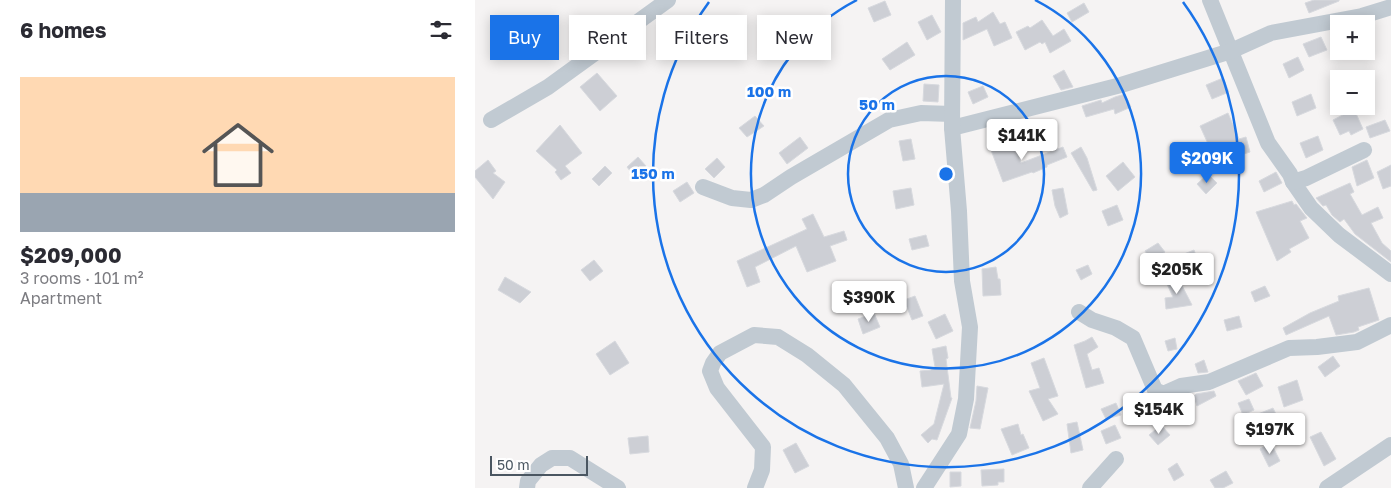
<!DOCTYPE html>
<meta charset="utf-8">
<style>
body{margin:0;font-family:"Golos Text",sans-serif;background:#f7f7f7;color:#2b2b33;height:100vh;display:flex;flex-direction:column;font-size:19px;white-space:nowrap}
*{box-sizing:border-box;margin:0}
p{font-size:16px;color:#7c7c81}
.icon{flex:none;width:28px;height:28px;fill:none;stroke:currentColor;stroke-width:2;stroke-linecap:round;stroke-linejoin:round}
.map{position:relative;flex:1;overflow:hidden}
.sheet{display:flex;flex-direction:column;background:#fff;width:475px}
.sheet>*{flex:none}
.banner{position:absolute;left:15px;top:15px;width:475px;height:45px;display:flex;gap:10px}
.buttons{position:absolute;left:855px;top:15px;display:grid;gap:10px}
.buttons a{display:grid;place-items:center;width:45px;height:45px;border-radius:0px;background:#fff;box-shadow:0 2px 12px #0003;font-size:25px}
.scale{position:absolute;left:15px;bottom:12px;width:98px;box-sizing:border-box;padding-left:5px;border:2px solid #4a5661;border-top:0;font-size:14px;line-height:18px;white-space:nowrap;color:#4a5661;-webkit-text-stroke:4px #fff;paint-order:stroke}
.price{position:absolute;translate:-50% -42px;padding:0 11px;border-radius:5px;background:#fff;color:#222;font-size:16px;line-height:32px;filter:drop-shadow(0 1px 2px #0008)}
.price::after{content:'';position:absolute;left:50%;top:30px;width:15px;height:11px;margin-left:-8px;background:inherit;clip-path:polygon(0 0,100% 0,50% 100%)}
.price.current{background:#1a73e8;color:#fff}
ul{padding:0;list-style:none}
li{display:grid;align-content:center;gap:10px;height:265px;padding:0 20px}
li+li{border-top:1px solid #e1e1e2}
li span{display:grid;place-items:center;height:155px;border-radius:0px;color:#555}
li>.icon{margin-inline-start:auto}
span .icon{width:90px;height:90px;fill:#fffc;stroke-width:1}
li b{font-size:21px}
h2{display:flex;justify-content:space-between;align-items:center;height:60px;padding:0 20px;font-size:21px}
.tag{padding:0 18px;border-radius:0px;background:#fff;box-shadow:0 2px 12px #0003;font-size:18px;line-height:45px}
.tag.current{background:#1a73e8;color:#fff}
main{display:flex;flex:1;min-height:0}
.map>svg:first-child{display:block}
.building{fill:#cdcfd5;stroke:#d7d9de}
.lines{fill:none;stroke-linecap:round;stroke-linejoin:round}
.minor{stroke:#c1cad2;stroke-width:16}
.ring{fill:none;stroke:#1a73e8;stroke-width:2.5}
.centre{fill:#1a73e8;stroke:#fff;stroke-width:2.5}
.ring-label{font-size:15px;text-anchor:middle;font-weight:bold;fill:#1a73e8;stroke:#fff;stroke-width:5;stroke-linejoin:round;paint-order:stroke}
</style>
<main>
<section class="sheet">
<h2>6 homes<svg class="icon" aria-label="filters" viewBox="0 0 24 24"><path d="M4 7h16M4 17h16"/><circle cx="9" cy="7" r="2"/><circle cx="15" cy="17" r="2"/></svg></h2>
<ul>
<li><span style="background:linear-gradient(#ffd9b3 75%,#9aa5b1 0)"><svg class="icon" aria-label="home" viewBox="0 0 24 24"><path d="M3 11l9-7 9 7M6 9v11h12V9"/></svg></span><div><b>$209,000</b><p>3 rooms · 101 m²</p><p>Apartment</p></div></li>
</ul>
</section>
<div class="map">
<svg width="916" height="488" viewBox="0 0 916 488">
<rect width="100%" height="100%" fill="#f5f3f3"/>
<g class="building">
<path d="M839 0H864V1L834 13 830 3Z"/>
<path d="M410 1 416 15 399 22 393 8Z"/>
<path d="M609 3 614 12 597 22 592 13Z"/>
<path d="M518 12 525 24 530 22 537 38 519 46 512 29 488 40V23L501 17 503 22Z"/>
<path d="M457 15 466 32 452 40 443 22Z"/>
<path d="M567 20 578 36 589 29 596 41 575 53 570 42 567 44 565 42 550 50 541 32 553 26 555 28Z"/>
<path d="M248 22 255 31 243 41 236 32Z"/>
<path d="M846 37 852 50 834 57 828 44Z"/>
<path d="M432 42 440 55 415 70 407 59Z"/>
<path d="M823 57 829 70 814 78 808 64Z"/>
<path d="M589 70 598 87 586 90 578 76Z"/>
<path d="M122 73 142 96 125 111 105 87Z"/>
<path d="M748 78 754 92 737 99 731 85Z"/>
<path d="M449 84 464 85 463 102 448 101Z"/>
<path d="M508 86 513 97 498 104 493 92Z"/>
<path d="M650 94 656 107 640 114 639 109 611 117 607 106 626 100 627 103 640 97Z"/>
<path d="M836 94 841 108 822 116 817 102Z"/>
<path d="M879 109 888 129 876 135 874 131 865 135 858 120Z"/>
<path d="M753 113 764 139 771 137 775 152 766 155 765 151 707 168 703 155 734 146 725 126Z"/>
<path d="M280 116 289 126 272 137 264 128Z"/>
<path d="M910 120 915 131 895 138 891 127Z"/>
<path d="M85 125 107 153 90 166 96 173 86 180 80 172 82 170 61 151Z"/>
<path d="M843 136 848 150 831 158 825 143Z"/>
<path d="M325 137 333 148 312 164 304 153Z"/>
<path d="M436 139 440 159 428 161 424 141Z"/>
<path d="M539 140 546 163 588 147 592 157 572 165V167L558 173 557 172 528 182 516 150 525 147V145Z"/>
<path d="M606 147 612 158 622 190 618 191 596 153Z"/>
<path d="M163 157 171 166 159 176 152 167Z"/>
<path d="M242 158 250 167 239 178 230 169Z"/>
<path d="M13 160 21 171 18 173 30 182 18 199 0 177V171Z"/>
<path d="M892 160 899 178 882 186 877 167Z"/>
<path d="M648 162 660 177 643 191 631 176Z"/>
<path d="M916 165V186L908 189 902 172Z"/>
<path d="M130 166 137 173 124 186 117 179Z"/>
<path d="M801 172 807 183 789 192 784 181Z"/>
<path d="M733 174 742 183 731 194 722 184Z"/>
<path d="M212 182 219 193 205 202 198 191Z"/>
<path d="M875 183 879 192 875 194 887 215 903 207 908 218 896 223 907 243 916 251V262L880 234 869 219 865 222 857 215 851 205 848 206 841 198Z"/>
<path d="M436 188 439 205 421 209 418 191Z"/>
<path d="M588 188 593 214 585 218 580 206 577 190Z"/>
<path d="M817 201 819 205 821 204 832 218 825 221 834 238 814 249 816 252 802 261 781 212Z"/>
<path d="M642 205 648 220 633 226 627 211Z"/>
<path d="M338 214 349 237 369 231 372 240 355 246 361 261 332 272 321 246 280 267 285 282 272 287 262 261 332 229 327 219Z"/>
<path d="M451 235 454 246 437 250 434 239Z"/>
<path d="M683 243 690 252 676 261 670 251Z"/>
<path d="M719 250 723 261 693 274 689 262Z"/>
<path d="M119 260 128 271 115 281 106 270Z"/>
<path d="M613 265 617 274 606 280 601 270Z"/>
<path d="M521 267 523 279H525L526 295 508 296 507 269Z"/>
<path d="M702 276 717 305 691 309 690 298 698 297 691 282Z"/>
<path d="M30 277 56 292 45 303 23 290Z"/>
<path d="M790 286 795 296 780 302 776 292Z"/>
<path d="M894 288 904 320 883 327 884 330 879 332 861 335 854 316 811 335 808 328 835 313 864 301 863 296Z"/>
<path d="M440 296 448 316 437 320 429 300Z"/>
<path d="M399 313 405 327 388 334 383 319Z"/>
<path d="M470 314 478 331 461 339 453 322Z"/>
<path d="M764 316 767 327 752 331 749 320Z"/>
<path d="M617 337 623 347 612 354 617 370 624 368 629 383 611 388 599 345 610 341Z"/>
<path d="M700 338 702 349 693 351 690 341Z"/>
<path d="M140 341 154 363 135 375 121 354Z"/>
<path d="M471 346 473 358 471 359 476 398H477L462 440 457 439 453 443 446 435 459 424 469 384 447 387 445 371 456 370V368L460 367 457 349Z"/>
<path d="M858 356 865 366 850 377 843 367Z"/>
<path d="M569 358 583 396 573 399 583 414 568 421 554 391 565 388 556 363Z"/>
<path d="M729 360 733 372 723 373 720 364Z"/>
<path d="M781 373 788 386 771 395 763 381Z"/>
<path d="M822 380 828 400 809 407 803 387Z"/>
<path d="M502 386 513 388 505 429 495 428 501 401Z"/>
<path d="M739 391 741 396 722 406 719 396 721 394Z"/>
<path d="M774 399 779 410 768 415 763 403Z"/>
<path d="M641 403 646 415 631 419 626 409Z"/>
<path d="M798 408 809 431 796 437 783 414Z"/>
<path d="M602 422 608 450 596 453 592 424Z"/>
<path d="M543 424 546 435 548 434 554 448 537 455 526 429Z"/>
<path d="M640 425 646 438 631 444 626 431Z"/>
<path d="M686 425 695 435 683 445 674 435Z"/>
<path d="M846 432 861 459 849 466 835 437Z"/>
<path d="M173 436 174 452 155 454 153 438Z"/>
<path d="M321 443 334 466 320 473 308 450Z"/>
<path d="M796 443 805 461 794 467 785 449Z"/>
<path d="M702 463 709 475 699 481 693 469Z"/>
<path d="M529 469V482H523V485L507 486 506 470Z"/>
<path d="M751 471 758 483 748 488H740L735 480Z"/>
<path d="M475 472H486V486L475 487Z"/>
</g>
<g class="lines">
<g class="minor">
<path d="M735 0 793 143 815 174 818 182 836 208 864 235 916 274"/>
<path d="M16 120 73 87 193 0"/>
<path d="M477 128 646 85 756 51 796 33 887 16 916 7"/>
<path d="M818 182 831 178 889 150"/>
<path d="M228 187 257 198 276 200 289 195 316 177 414 120 446 113 477 114"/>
<path d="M604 312 617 320 641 328 658 338 680 390 688 394 706 386 734 382 814 348 842 347 882 342 916 325"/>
<path d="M52 488 53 481 66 465 77 458H95L143 488"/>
<path d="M280 488 287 470 288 447 242 388 235 371 238 363 245 353 279 335 303 337 332 355 369 385 412 438 426 464 431 488"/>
<path d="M449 488 484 434 491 399 495 327 487 281 484 211 477 128 478 0"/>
<path d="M615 488 641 459"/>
<path d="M852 488 916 445"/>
</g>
</g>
<g class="ring">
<circle cx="471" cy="174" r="98"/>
<path d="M560 0A195 195 0 1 1 382 0"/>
<path d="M708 2A293 293 0 1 1 234 2"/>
</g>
<circle cx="471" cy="174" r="8" class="centre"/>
<g class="ring-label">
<text x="294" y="97">100 m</text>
<text x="402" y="110">50 m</text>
<text x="178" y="179">150 m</text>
</g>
</svg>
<div class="buttons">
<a>+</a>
<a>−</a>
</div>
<div class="scale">50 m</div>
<b class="price" style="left:547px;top:161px">$141K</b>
<b class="price current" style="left:732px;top:184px">$209K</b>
<b class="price" style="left:702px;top:295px">$205K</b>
<b class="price" style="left:394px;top:323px">$390K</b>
<b class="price" style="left:684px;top:435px">$154K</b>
<b class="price" style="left:795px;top:455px">$197K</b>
<div class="banner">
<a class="tag current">Buy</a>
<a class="tag">Rent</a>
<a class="tag">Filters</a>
<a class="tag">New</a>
</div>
</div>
</main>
